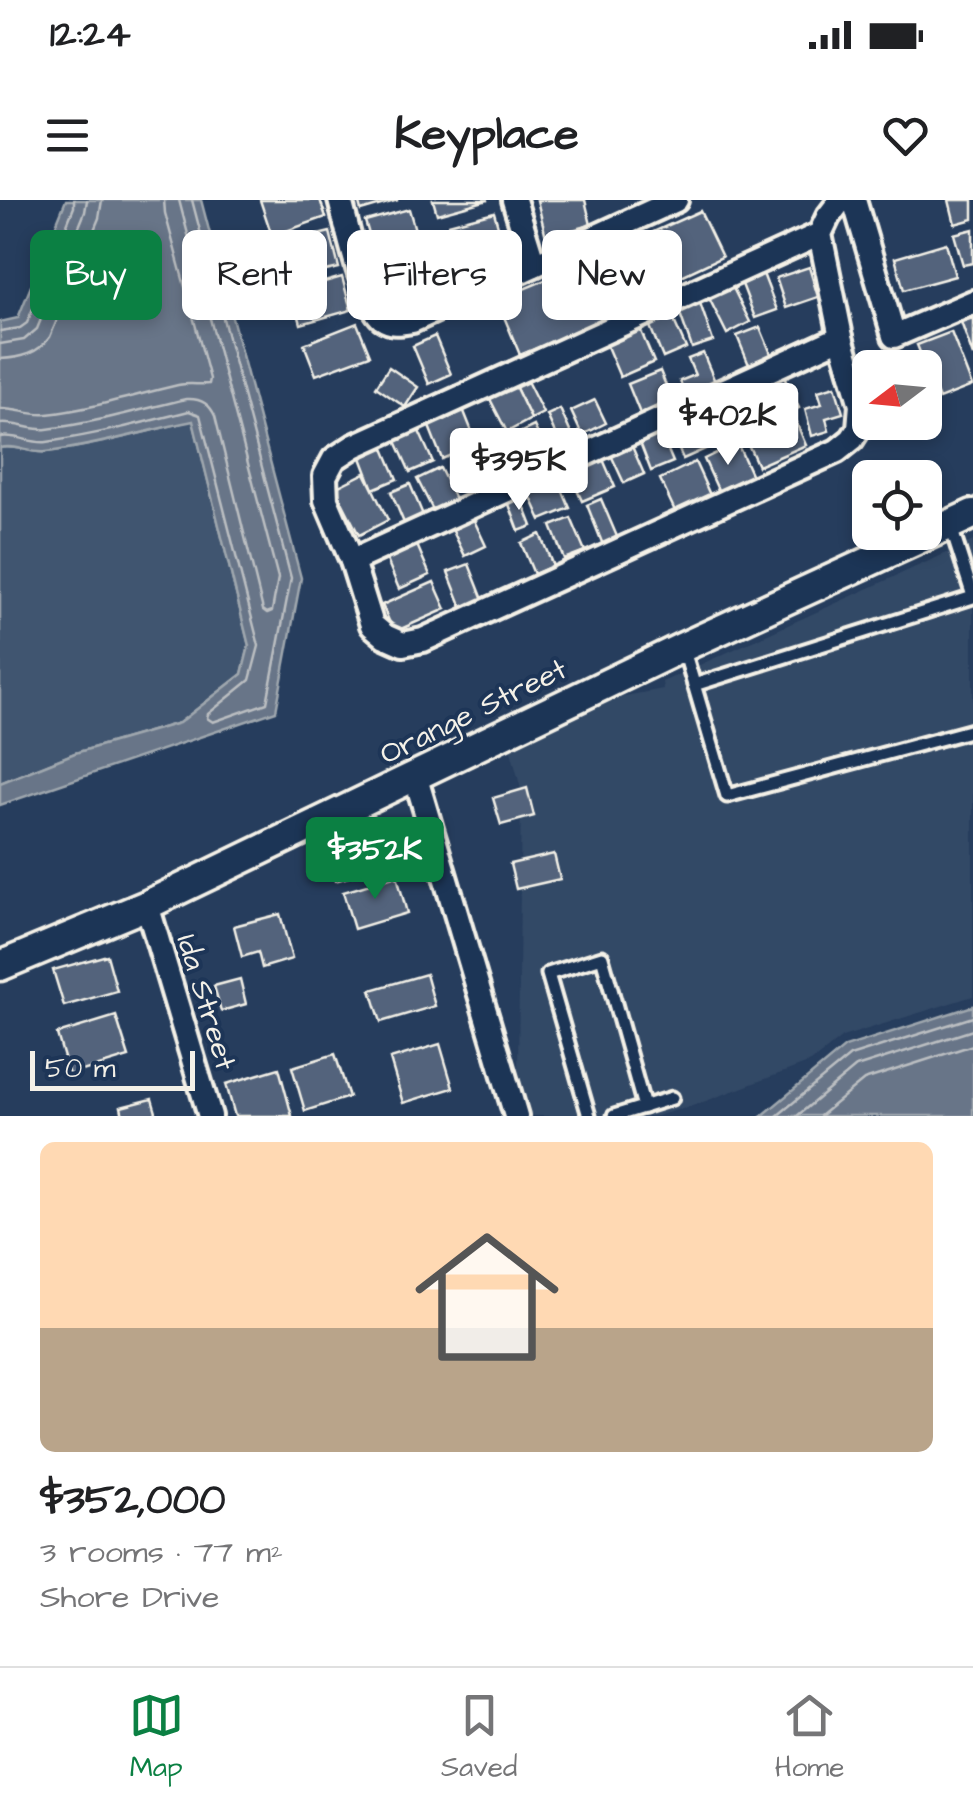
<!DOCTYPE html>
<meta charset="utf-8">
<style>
body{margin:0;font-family:"Architects Daughter",sans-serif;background:#f6f6f6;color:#202124;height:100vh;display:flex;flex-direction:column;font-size:38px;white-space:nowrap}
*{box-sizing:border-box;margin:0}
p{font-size:32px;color:#757577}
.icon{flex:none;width:55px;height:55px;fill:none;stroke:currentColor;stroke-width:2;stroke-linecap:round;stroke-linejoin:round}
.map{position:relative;height:916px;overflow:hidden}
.panel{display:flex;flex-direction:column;background:#fff;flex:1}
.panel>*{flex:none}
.hud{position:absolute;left:30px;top:30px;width:915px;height:90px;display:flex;gap:20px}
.needle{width:65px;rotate:254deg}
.fabs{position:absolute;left:852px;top:150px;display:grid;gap:20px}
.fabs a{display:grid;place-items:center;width:90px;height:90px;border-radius:15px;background:#fff;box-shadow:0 5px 15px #0003;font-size:50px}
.scale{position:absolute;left:30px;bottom:25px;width:165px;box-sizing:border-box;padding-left:10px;border:5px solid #f4f1e8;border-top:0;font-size:28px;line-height:35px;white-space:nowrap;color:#f4f1e8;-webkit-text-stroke:8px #1d3557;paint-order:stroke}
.price{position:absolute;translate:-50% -85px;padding:0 22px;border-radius:10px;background:#fff;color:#222;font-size:32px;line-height:65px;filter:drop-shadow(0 2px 5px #0008)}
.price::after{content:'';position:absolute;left:50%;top:60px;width:30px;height:22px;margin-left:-15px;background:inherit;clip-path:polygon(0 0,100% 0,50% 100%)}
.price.selected{background:#0b8043;color:#fff}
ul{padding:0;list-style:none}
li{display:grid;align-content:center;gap:20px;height:530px;padding:0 40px}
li+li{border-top:2px solid #e0e0e0}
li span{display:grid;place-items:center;height:310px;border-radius:15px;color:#555}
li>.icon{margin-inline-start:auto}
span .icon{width:180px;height:180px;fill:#fffc;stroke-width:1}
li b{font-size:42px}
.tag{padding:0 35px;border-radius:15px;background:#fff;box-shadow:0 5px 15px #0003;font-size:35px;line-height:90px}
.tag.selected{background:#0b8043;color:#fff}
.status{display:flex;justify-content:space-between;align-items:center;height:70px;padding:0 50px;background:#fff;direction:ltr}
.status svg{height:28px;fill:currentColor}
header{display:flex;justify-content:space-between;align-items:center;height:130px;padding:0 40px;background:#fff;font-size:45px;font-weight:700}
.tab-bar{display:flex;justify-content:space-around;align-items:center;height:140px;border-top:2px solid #e0e0e0;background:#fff;font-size:28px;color:#757577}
.tab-bar a{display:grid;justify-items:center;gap:5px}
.tab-bar .selected{color:#0b8043}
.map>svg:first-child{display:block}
.built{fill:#334966}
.green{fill:#40546f;stroke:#9aa2ac;stroke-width:2.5}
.water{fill:#677588;stroke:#9fa7ae;stroke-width:2.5}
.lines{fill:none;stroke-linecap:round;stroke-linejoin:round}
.shore{stroke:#bcbfc2;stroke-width:2.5}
.building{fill:#52647b;stroke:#f4f1e8;stroke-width:2.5}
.service-casing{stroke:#f4f1e8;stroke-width:19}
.minor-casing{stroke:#f4f1e8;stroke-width:30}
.tertiary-casing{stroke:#f4f1e8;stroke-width:35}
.service{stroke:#1d3557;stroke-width:11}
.minor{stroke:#1d3557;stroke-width:22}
.tertiary{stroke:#1d3557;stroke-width:28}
.labels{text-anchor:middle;stroke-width:8;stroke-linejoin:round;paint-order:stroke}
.street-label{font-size:30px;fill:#f4f1e8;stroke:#1d3557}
</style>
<div class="status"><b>12:24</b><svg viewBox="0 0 49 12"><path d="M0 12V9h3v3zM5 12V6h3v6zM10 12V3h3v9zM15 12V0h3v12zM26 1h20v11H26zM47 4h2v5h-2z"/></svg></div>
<header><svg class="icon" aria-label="menu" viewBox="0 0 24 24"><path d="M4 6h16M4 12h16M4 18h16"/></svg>Keyplace<svg class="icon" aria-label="heart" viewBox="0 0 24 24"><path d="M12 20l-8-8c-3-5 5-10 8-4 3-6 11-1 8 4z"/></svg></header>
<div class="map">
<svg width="973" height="916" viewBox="0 0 973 916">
<rect width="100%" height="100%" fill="#263d5d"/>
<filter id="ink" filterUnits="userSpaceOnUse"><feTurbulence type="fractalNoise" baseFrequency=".01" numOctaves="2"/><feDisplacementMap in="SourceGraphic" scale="20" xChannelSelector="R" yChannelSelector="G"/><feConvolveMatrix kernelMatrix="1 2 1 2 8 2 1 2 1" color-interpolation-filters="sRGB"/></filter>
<g filter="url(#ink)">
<path class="built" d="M973 341V796L842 837 811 862 695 905 656 916H529L518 878 521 589 509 543 593 502 663 489 662 482Z"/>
<path class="green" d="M193 220 249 446 242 474 179 523 75 553 0 583V248C16 244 30 254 46 252 96 246 144 232 193 220Z"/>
<g class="water">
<path d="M66 0H201L301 378 276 511 0 605V583L75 553 179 523 242 474 249 446 193 221C144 231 96 246 46 252 30 254 16 244 0 248V122L18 118Z"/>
<path d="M973 806V916H762L845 847Z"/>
</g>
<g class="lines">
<g class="shore">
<path d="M0 131 20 128 27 123 74 7V0"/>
<path d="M0 144 24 140 37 129 85 12 87 0"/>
<path d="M0 159C20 158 38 154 50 137L99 18 102 0"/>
<path d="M0 209C16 208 31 216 47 214 91 209 135 195 178 185 189 183 199 185 209 184L210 179 165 13 164 0"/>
<path d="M0 224C16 222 31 231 47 229 94 223 140 210 186 199 200 198 210 204 215 216L263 410 267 413 272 411 278 378 179 0"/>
<path d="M0 237C16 234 31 244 47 242 95 235 142 223 189 211L200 215 259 446 250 480 208 514 207 518 213 522 267 503 291 378 192 0"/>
<path d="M777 916 850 856 973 817"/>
<path d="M797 916 856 867 973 830"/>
<path d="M820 916 864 880 973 845"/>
</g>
</g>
<g class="building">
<path d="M260 0H320L326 17 272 36Z"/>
<path d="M358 0H398L361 11Z"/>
<path d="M433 0H488L437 14Z"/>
<path d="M537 0H585L591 25 546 37Z"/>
<path d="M949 0H973V19L955 24Z"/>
<path d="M409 9 419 44 376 57 365 21Z"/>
<path d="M700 11 722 57 675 79 653 32Z"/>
<path d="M494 12 504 48 459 60 449 24Z"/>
<path d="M973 29V63L963 65 954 34Z"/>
<path d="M330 32 339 68 304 76 300 58 282 63 278 45Z"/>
<path d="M946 43 955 76 904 90 895 58Z"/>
<path d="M433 52 443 86 393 100 383 67Z"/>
<path d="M581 65 604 121 520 155 497 100Z"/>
<path d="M809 67 818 97 786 108 776 78Z"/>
<path d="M762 71 777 110 755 118 740 79Z"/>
<path d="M342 77 351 110 301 124 292 91Z"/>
<path d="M731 84 750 122 727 134 708 96Z"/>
<path d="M699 100 713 141 692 148 678 108Z"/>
<path d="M671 114 686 148 663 158 649 124Z"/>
<path d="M973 118V156L961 122Z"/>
<path d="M357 123 370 155 316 175 304 144Z"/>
<path d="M760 127 772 156 749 165 737 136Z"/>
<path d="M640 129 654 162 620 177 606 144Z"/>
<path d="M951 132 972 186 939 199 917 145Z"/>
<path d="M435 136 451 174 429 184 413 146Z"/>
<path d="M703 153 716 184 686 197 680 181 695 175 688 159Z"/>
<path d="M904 157 907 168H870V171L869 167Z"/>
<path d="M389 167 418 187 405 207 376 187Z"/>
<path d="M660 171 673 203 641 216 628 184Z"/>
<path d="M783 175 799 208 766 224 750 191Z"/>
<path d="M527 181 543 213 531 219 515 186Z"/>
<path d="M515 186 531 219 507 232 490 199Z"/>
<path d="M835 186 843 213 826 218 829 231 812 236 805 209 822 204 818 191Z"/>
<path d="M595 200 606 223 582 235 571 211Z"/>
<path d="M463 209 477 244 442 259 428 224Z"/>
<path d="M560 209 576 245 563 251 547 215Z"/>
<path d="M701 215 714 245 683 259 670 229Z"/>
<path d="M795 220 806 245 758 266 747 242Z"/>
<path d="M534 226 549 257 526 268 511 237Z"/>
<path d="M418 229 433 262 410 272 395 239Z"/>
<path d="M660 231 673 262 651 271 639 240Z"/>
<path d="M737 243 752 276 719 292 704 259Z"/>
<path d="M631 244 644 274 624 283 610 253Z"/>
<path d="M383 246 397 279 373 289 360 255Z"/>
<path d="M602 257 615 287 582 301 569 272Z"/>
<path d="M695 262 710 295 675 311 660 279Z"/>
<path d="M440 268 455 299 433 310 417 279Z"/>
<path d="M365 273 388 320 359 335 335 288Z"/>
<path d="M557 278 570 308 541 320 528 291Z"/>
<path d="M410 284 423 315 404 323 391 292Z"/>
<path d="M520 295 532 326 519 331 507 299Z"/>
<path d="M601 299 618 339 603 345 587 305Z"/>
<path d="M472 316 486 346 465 356 451 327Z"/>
<path d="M571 318 585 351 564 359 551 326Z"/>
<path d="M540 334 553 366 534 374 521 343Z"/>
<path d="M417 345 430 375 399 389 386 358Z"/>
<path d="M469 364 484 402 463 410 448 372Z"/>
<path d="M434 382 446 409 394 432 382 405Z"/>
<path d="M527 588 534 616 501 625 493 598Z"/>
<path d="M373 628 384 667 335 681 324 642Z"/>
<path d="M554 654 560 679 516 689 510 664Z"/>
<path d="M397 676 407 713 354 729 343 692Z"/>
<path d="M280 714 292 759 262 768 258 752 242 757 234 726Z"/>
<path d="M107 755 117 791 64 806 53 770Z"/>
<path d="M426 774 435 806 381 822 371 790Z"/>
<path d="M240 779 246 804 221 811 214 786Z"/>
<path d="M116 816 129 857 69 875 57 834Z"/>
<path d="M440 844 453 888 403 903 390 859Z"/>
<path d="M335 854 349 897 305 911 292 867Z"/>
<path d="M279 868 292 916H235L226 884Z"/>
<path d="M152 899 157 916H123L121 907Z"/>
</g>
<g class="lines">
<defs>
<g id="service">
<path d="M950 324 973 396"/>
<path d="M683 447 727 596 973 530"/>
<path d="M694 485 973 397"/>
<path d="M589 916 548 774 602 757 644 907"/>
<path d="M614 916 672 898"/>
</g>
<g id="minor">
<path d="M340 0C347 26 363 103 382 118 392 125 401 123 412 121L676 0"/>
<path d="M514 0 534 65"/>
<path d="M854 0 894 136 973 102"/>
<path d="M820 34 354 246 334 259 325 276 326 300 352 361 372 425 385 436 403 444 423 440 837 251 852 239 859 228 861 205 841 137 820 34 828 17 841 0"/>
<path d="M352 361 841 137"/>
<path d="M415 575 516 916"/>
<path d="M147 705 210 916"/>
</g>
<path id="tertiary" d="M0 766 147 705 683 447 973 314"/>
</defs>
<use href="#service" class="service-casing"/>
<use href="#minor" class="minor-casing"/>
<use href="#tertiary" class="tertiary-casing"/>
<use href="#service" class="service"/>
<use href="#minor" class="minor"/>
<use href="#tertiary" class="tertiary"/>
</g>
</g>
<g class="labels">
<g class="street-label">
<text transform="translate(473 511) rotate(-26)" y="10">Orange Street</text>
<text transform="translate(207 802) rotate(73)" y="10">Ida Street</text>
</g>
</g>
</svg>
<div class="fabs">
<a><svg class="needle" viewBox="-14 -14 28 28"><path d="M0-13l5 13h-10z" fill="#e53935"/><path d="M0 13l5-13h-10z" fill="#757577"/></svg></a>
<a><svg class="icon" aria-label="locate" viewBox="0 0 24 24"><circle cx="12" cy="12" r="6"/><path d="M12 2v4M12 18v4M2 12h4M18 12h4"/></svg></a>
</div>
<div class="scale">50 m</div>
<b class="price" style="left:728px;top:268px">$402K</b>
<b class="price" style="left:519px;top:313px">$395K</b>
<b class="price selected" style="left:375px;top:702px">$352K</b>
<div class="hud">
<a class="tag selected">Buy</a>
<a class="tag">Rent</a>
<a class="tag">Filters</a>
<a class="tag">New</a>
</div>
</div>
<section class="panel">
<ul>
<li><span style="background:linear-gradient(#ffd9b3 60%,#b9a48a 0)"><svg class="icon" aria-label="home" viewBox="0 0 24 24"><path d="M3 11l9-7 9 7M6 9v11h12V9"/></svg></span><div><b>$352,000</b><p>3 rooms · 77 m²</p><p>Shore Drive</p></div></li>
</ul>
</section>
<nav class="tab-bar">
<a class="selected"><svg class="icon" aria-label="map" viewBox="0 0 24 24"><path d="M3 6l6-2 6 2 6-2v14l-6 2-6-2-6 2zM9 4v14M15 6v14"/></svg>Map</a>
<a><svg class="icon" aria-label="saved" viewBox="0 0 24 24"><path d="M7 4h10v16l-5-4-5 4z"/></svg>Saved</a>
<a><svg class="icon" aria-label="home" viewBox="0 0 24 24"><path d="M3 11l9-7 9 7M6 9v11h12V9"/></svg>Home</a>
</nav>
